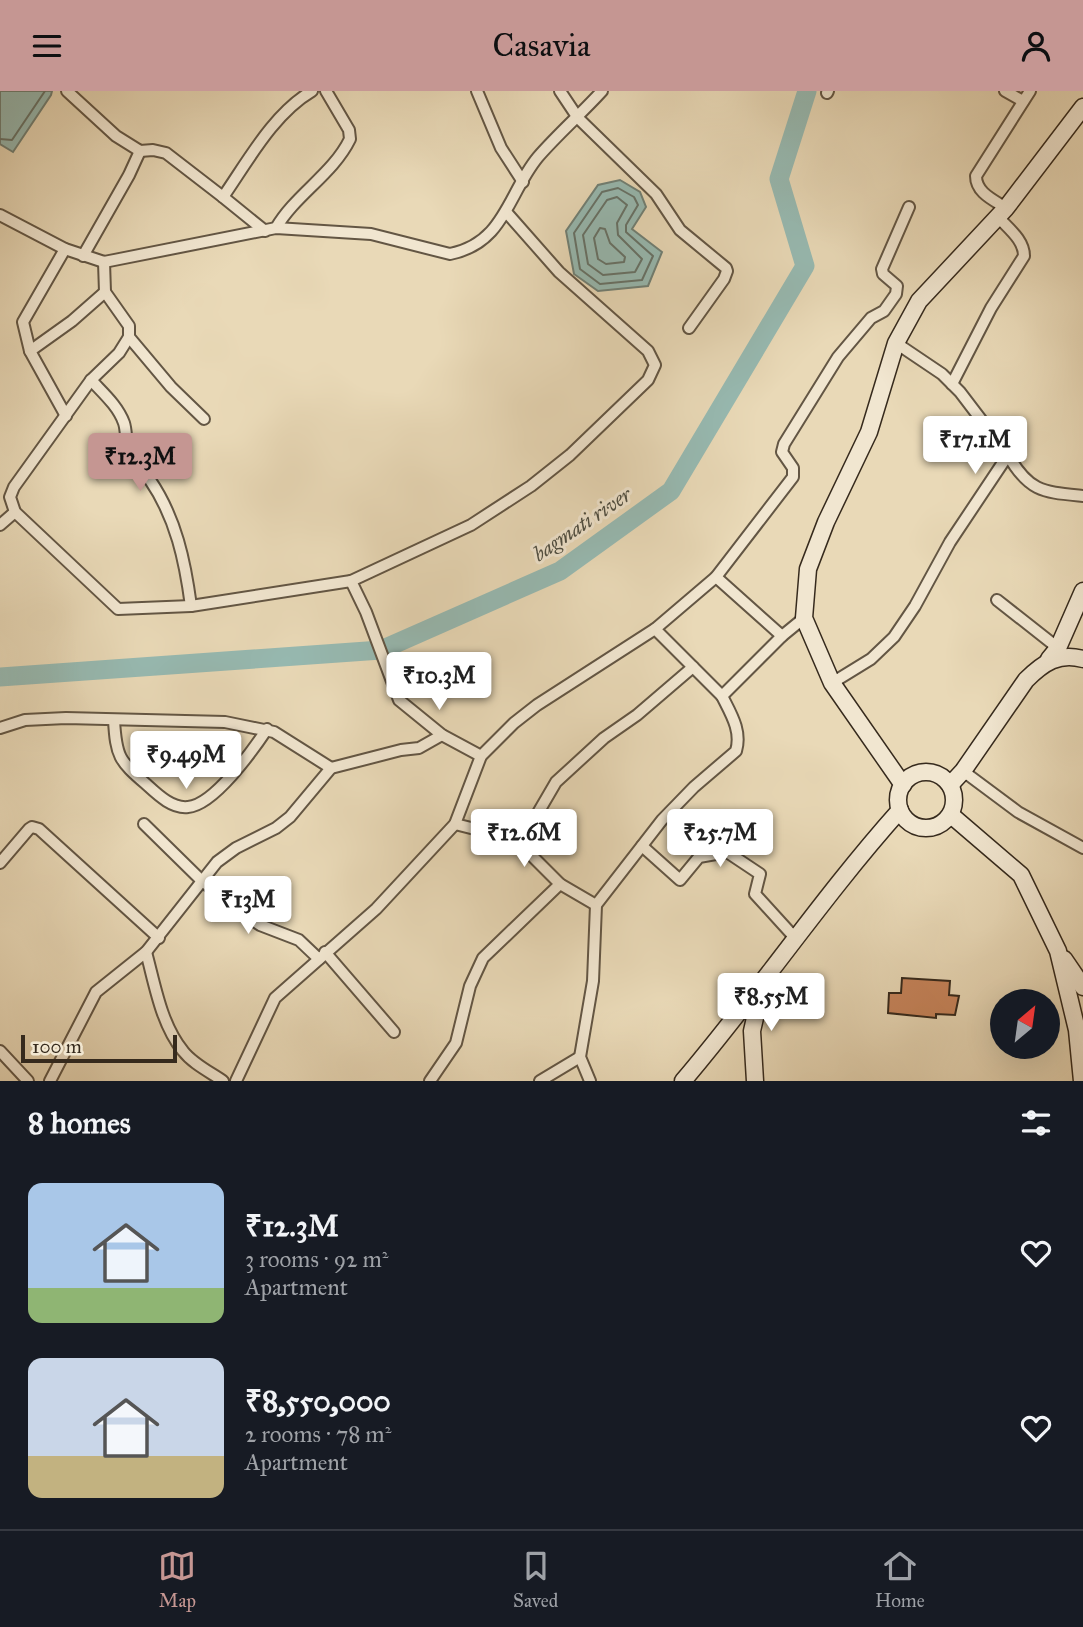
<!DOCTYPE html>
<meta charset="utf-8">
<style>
body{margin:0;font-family:"IM FELL Great Primer",serif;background:#242831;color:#f1f3f6;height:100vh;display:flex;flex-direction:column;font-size:26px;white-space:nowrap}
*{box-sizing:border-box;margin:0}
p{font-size:23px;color:#9ea1a6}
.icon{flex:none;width:38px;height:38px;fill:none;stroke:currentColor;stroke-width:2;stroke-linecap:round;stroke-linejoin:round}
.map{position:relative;height:990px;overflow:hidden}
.panel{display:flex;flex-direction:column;background:#171b24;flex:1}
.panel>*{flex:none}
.needle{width:46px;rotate:29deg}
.controls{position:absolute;left:990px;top:898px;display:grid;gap:14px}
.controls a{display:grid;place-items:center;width:70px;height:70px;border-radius:50%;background:#171b24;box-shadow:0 7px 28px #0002;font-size:35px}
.scale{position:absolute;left:21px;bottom:18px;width:156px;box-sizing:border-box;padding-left:7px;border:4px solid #362a1d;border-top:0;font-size:19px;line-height:24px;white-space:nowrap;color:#362a1d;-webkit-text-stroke:5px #f1e6d0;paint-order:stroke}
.price{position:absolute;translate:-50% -60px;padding:0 16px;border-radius:7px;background:#fff;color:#222;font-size:23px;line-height:46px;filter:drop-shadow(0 2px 4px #0008)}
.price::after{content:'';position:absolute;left:50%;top:42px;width:21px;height:16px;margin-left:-10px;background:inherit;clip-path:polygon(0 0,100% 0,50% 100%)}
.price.selected{background:#c59692;color:#111}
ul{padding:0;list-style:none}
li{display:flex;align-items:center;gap:21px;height:175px;padding:0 28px}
li span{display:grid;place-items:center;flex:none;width:196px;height:140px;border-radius:14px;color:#555}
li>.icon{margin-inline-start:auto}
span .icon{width:84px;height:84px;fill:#fffc;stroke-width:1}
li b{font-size:30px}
h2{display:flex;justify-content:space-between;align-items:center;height:84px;padding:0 28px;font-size:30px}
header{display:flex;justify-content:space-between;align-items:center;height:91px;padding:0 28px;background:#c59692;color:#111;font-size:32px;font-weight:600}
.tab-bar{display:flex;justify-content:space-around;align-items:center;height:98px;border-top:2px solid #363941;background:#171b24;font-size:19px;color:#9ea1a6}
.tab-bar a{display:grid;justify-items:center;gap:4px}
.tab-bar .selected{color:#c59692}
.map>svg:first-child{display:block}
.water{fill:#97bab2;stroke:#708076;stroke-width:2}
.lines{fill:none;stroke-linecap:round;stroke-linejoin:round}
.shore{stroke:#667268;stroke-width:2}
.river{stroke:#97bab2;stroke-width:19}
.building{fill:#c7855c;stroke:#362a1d;stroke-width:2}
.street-casing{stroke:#635644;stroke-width:14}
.secondary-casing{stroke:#362a1d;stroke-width:19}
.street{stroke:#f1e6d0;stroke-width:10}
.secondary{stroke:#f1e6d0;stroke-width:16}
.labels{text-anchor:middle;stroke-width:6;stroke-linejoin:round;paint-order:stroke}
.water-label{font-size:21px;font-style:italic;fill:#4e4e42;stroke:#f1e6d0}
</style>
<header><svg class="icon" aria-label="menu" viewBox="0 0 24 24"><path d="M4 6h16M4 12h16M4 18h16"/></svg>Casavia<svg class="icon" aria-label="person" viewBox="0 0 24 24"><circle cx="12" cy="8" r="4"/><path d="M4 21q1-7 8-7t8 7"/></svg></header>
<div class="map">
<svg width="1083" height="990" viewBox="0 0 1083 990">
<rect width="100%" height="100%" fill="#e9d9b7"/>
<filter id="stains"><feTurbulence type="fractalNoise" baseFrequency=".00286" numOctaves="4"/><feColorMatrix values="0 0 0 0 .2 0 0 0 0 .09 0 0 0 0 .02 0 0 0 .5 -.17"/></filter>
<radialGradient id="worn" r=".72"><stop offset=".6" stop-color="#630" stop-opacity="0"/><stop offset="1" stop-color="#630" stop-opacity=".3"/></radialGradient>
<g class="water">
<path d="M0 0H52L51 4 13 61 0 53Z"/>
<path d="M620 89 640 101 646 116 632 138 662 161 648 195 598 200 574 183 566 140 598 94Z"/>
</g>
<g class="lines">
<g class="shore">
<path d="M0 48 12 49 45 0"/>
<path d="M618 97 634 106 638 114 626 134V141L653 165 642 189 600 193 580 178 574 142 602 101Z"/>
<path d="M617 106 627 114 617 132 618 144 642 168 635 181 603 184 588 173 583 144 607 109Z"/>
<path d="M600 137 605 138 610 152 625 166 624 171 606 173 598 168 594 147Z"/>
</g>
<path class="river" d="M0 586 381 559 560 480 671 400 805 175 779 88 807 0"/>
</g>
<path class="building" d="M902 887 950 890 949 904 959 905 955 924 936 923V927L888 922 889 902H901Z"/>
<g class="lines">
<defs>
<g id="street">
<path d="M67 0 116 45 140 60 153 59 166 62 223 106"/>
<path d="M477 0 501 57 523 91"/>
<path d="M560 0 578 27 656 103 680 139 726 177 727 180 724 188 689 237"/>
<path d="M1005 0 1023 10"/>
<path d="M827 2 828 0"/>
<path d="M1006 117C994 109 976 102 976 85L1030 0"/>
<path d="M0 124 65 158 104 171 276 137 371 143 450 163C505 152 508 102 538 66 558 43 581 23 602 0"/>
<path d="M276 137C295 104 333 83 350 48L349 39 326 0"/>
<path d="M265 140 223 106C248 70 273 23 312 0"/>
<path d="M83 165 129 84 140 60"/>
<path d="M104 171 105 201 129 235V246L119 262 91 289 14 396 10 406 15 421 118 518 191 515 351 490"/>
<path d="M129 246 171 296 204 328"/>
<path d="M896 252 942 283 960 301 1008 364"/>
<path d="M30 260 23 231 65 158"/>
<path d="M91 289C103 302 118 315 124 332 127 341 125 354 130 363 135 372 144 380 150 389 176 427 185 470 191 515"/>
<path d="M952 293 991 217 1024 165C1024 149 1009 138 998 126"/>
<path d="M66 325 30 260 72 230 105 201"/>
<path d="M0 434 15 421"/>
<path d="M716 486 782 545"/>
<path d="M997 509 1058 557"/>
<path d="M655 538 716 486 793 386V377L782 361 784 353 838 266 871 227 884 220 896 203 897 195 883 183 882 178 909 116"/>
<path d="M832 592 871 568 894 546 915 515 950 451 1008 364C1029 401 1043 401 1083 405"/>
<path d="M114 629C116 665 119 670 146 693 157 703 172 718 188 716 214 714 253 659 267 638"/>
<path d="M0 637 25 629 66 627 225 631 274 641 331 677"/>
<path d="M481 665 442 644 399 609 366 521 351 490 471 434 531 395 570 364 648 289 655 274 648 260 559 181 507 122"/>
<path d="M963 680 1018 721 1083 757"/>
<path d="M144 733 201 789 234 816 260 834 299 849 319 868"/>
<path d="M455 733 515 748 560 793 596 814"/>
<path d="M521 751 556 691 604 647 637 624 693 576"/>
<path d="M642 755 680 789 699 766 727 761 760 783 755 803 796 848"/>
<path d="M0 772 29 738 32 736 39 738 159 847"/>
<path d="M146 861C155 894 161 933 183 960 193 973 210 981 223 990"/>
<path d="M325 861 394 941"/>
<path d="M0 960 28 990"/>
<path d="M50 990 96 901 146 861 217 771 236 757 276 737 290 726 331 677 401 659 419 657 442 644"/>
<path d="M236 990 275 907 376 818 455 733 481 665 514 632 537 614 655 538 722 605"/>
<path d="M430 990 456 952 470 895 483 867 560 793"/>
<path d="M540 990 580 966"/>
<path d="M590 990 580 966 593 890 596 814 662 729 694 696 736 660C742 640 731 623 722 605L782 545 804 527"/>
</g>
<g id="secondary">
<path d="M1049 568 1058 557 1083 500"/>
<circle cx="926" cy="709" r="28"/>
<path d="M903 694 832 592 804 527 808 478 826 431 869 341 896 252 919 210 1006 117 1083 16"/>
<path d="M950 694 963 680 1026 589C1043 572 1059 561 1083 568"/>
<path d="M951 724 1021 784 1058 860 1077 939 1082 990"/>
<path d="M1064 868 1083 896"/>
<path d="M683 990C758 902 823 805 900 719"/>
<path d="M755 990 752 940 762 896"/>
</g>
</defs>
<use href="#street" class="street-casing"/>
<use href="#secondary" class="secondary-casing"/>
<use href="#street" class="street"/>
<use href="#secondary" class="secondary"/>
</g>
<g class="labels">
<g class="water-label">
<text transform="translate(582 433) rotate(-34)" y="7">bagmati river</text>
</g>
</g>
<rect width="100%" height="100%" filter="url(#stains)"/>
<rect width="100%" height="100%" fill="url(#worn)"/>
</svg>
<div class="controls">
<a><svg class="needle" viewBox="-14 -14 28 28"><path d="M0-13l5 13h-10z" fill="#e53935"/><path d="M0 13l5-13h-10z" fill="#9ea1a6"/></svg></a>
</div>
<div class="scale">100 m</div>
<b class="price" style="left:975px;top:385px">₹17.1M</b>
<b class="price selected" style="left:140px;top:402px">₹12.3M</b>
<b class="price" style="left:439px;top:621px">₹10.3M</b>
<b class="price" style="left:186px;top:700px">₹9.49M</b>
<b class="price" style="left:524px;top:778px">₹12.6M</b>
<b class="price" style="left:720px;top:778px">₹25.7M</b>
<b class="price" style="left:248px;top:845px">₹13M</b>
<b class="price" style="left:771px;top:942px">₹8.55M</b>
</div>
<section class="panel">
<h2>8 homes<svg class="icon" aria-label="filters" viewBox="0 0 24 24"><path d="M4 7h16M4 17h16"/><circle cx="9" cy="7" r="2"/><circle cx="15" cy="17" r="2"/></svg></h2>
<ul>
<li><span style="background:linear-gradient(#a9c7e8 75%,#8fb573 0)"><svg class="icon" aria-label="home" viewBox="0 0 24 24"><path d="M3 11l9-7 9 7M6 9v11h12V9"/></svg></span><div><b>₹12.3M</b><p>3 rooms · 92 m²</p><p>Apartment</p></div><svg class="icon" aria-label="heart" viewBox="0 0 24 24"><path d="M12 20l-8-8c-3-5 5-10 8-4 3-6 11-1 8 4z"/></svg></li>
<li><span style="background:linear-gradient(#c9d6e8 70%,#c2b280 0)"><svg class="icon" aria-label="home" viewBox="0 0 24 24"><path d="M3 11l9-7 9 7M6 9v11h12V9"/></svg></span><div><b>₹8,550,000</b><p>2 rooms · 78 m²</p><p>Apartment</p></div><svg class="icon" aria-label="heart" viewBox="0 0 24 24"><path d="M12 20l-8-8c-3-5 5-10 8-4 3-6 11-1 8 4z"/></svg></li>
</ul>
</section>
<nav class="tab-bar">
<a class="selected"><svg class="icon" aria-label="map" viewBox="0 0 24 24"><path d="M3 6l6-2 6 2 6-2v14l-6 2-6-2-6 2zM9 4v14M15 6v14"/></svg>Map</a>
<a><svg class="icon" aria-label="saved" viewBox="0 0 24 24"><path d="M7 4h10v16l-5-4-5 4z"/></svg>Saved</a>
<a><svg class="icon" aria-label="home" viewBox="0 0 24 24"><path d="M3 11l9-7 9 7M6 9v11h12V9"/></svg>Home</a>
</nav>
